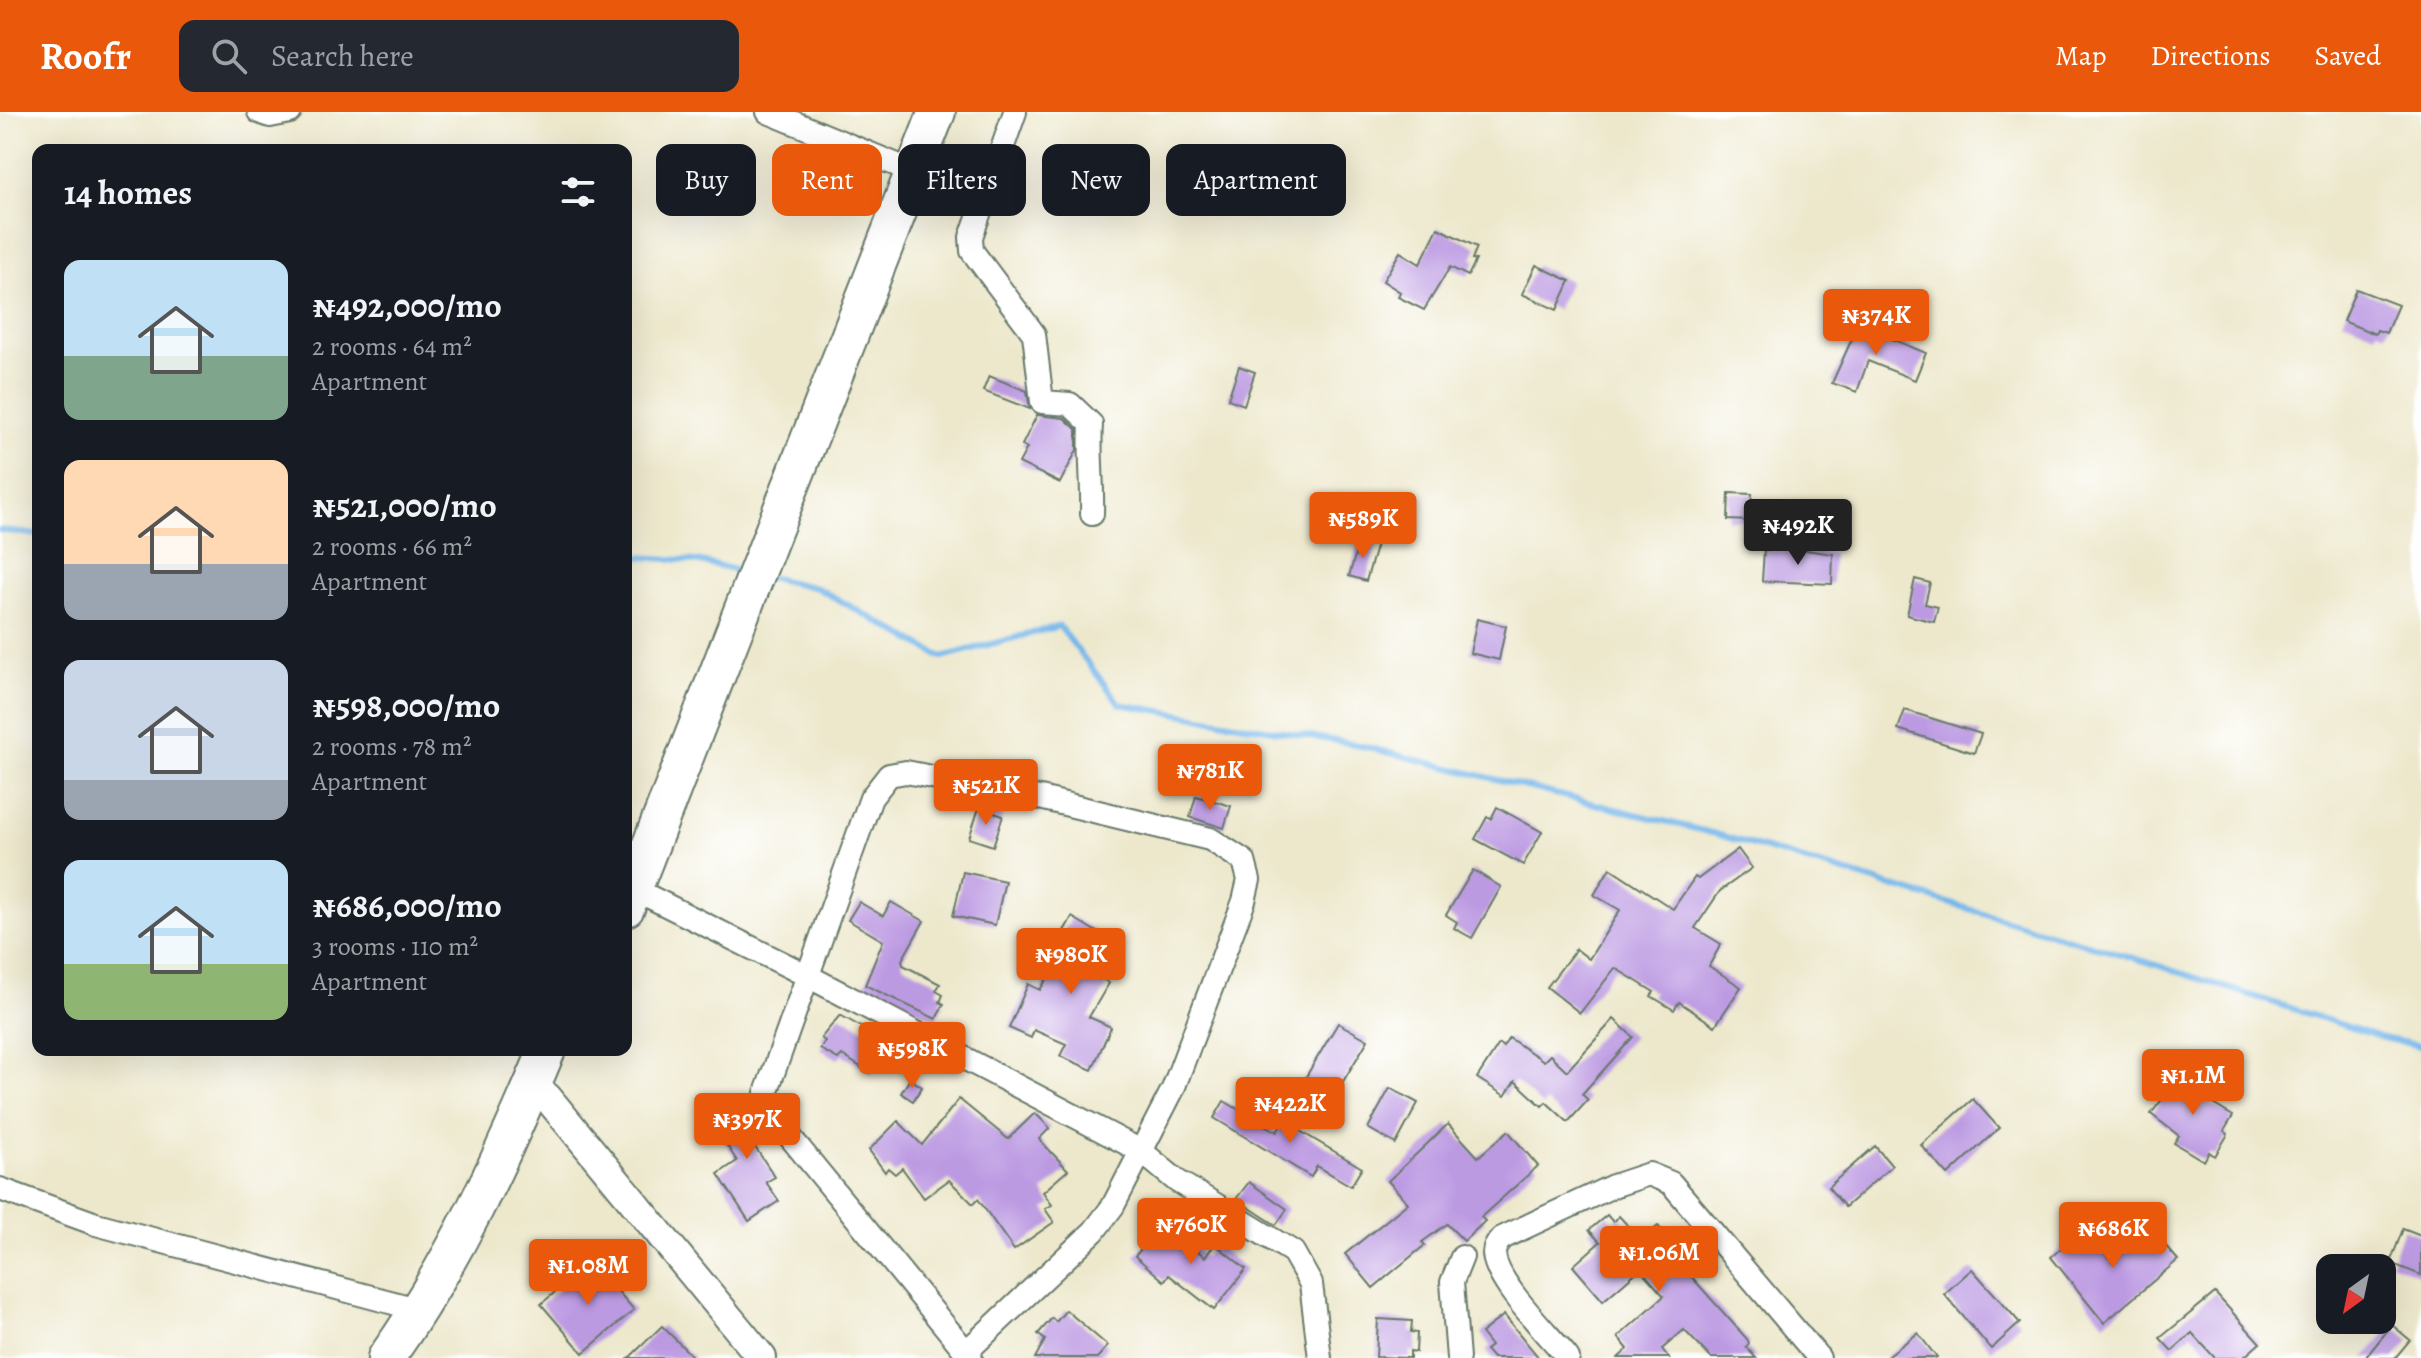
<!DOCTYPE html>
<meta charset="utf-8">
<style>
body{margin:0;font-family:Alegreya,serif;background:#242831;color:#f1f3f6;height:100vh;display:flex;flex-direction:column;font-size:30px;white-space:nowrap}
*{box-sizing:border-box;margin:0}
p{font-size:26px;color:#9ea1a6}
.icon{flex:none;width:44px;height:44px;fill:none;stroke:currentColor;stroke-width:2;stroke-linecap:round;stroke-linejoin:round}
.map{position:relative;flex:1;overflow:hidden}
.drawer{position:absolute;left:32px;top:32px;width:600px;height:912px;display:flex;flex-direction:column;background:#171b24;border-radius:16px;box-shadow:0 8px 32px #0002}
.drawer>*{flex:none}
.guide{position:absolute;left:656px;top:32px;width:760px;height:72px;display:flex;gap:16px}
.needle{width:52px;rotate:213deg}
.tools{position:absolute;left:2316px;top:1142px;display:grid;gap:16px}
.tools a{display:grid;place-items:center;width:80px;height:80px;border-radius:16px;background:#171b24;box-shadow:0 8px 32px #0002;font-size:40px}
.price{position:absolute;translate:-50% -68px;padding:0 18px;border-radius:8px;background:#ea580c;color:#fff;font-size:26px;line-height:52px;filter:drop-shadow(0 2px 4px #0008)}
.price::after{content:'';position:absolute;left:50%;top:48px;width:24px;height:18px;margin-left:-12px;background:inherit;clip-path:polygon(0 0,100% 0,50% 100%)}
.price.current{background:#222;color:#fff}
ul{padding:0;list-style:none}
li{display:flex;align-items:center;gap:24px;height:200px;padding:0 32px}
li span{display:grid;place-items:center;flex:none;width:224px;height:160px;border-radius:16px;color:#555}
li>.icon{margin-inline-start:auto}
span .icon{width:96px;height:96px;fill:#fffc;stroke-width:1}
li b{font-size:34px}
h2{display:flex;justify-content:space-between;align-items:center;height:96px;padding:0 32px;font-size:34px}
.pill{padding:0 28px;border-radius:16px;background:#171b24;box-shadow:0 8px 32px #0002;font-size:28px;line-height:72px}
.pill.current{background:#ea580c;color:#fff}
header{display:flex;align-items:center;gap:48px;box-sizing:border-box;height:112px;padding:0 40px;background:#ea580c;color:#fff}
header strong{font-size:38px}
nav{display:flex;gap:44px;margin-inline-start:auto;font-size:28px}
.search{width:560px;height:72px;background:#242831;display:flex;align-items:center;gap:20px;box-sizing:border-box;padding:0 28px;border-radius:16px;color:#9ea1a6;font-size:30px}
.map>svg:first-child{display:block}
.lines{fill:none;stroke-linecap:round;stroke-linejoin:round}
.stream{stroke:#76b7ea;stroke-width:6}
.building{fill:#bc9ae2}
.minor-casing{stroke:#677969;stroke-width:26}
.tertiary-casing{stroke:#677969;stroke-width:32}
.primary-casing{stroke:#677969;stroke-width:40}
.minor{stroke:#fff;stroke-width:22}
.tertiary{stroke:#fff;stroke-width:28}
.primary{stroke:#fff;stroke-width:36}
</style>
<header>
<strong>Roofr</strong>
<div class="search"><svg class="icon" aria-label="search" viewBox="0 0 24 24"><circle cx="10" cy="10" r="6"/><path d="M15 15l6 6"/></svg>Search here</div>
<nav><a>Map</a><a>Directions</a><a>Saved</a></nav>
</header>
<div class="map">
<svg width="2421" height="1246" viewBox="0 0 2421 1246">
<rect width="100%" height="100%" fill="#fff"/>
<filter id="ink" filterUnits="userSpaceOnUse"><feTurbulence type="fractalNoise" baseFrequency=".0125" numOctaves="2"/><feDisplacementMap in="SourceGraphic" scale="16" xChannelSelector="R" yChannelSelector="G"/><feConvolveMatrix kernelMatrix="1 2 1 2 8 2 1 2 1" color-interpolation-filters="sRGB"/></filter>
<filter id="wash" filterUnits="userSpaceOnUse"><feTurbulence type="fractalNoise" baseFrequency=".006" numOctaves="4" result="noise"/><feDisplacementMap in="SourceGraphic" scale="32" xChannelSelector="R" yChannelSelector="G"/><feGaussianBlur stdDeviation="1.8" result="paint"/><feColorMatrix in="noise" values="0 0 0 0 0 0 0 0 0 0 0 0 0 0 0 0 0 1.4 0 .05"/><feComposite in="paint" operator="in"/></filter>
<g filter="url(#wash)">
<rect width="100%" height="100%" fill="#ede8cc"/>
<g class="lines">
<g class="stream">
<path d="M0 418 38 423"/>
<path d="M626 444 696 449 745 460"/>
<path d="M768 465 817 476 942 545 1059 514 1120 592 1354 632 1716 722 2147 850 2383 926 2421 934"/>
</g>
</g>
<g id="blocks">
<g class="building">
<path d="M1438 116 1477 135 1472 147 1476 148 1468 164 1450 155 1424 198 1398 185 1400 180 1383 169 1400 140 1420 152Z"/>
<path d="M1536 153 1570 169 1557 198 1522 182Z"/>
<path d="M2356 177 2398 193 2386 221 2377 218 2375 222 2343 209Z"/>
<path d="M1860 209 1884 219 1882 223 1926 241 1915 268 1868 249 1857 280 1832 271Z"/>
<path d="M1239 254 1255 260 1244 293 1228 287Z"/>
<path d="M989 264 1027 279 1030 297 983 279Z"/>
<path d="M1037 303 1064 306 1077 318V338L1060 371 1019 351 1027 336 1022 333Z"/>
<path d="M1729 381 1752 382 1750 409 1728 408Z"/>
<path d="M1360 427 1377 432 1366 469 1349 464Z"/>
<path d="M1799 437 1833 442 1832 472 1762 469 1764 438Z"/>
<path d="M1915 467 1930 471 1925 492 1938 495 1934 510 1907 503Z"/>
<path d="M1477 507 1506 514 1499 548 1470 541Z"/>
<path d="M1905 598 1981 622 1974 641 1898 617Z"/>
<path d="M1196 684 1231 694 1224 716 1190 705Z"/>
<path d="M1497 695 1542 720 1523 753 1475 727 1487 705 1491 707Z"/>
<path d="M979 696 1003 704 993 734 969 726Z"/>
<path d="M1738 737 1752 756 1720 779 1695 816 1721 832 1709 854 1741 875 1715 914 1679 890 1674 898 1651 884 1654 880 1615 856 1580 901 1547 875 1576 837 1589 847 1620 798 1594 783 1610 756 1673 797 1695 765 1698 767Z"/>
<path d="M1473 758 1501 775 1472 826 1454 816 1457 810 1446 803Z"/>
<path d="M963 760 1005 769 995 813 953 804Z"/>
<path d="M859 790 883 804 891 790 924 809 902 848 903 853 940 872 936 879 943 883 940 890 944 892 936 907 865 873 883 829 848 808Z"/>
<path d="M1072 805 1118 833 1099 865 1109 871 1089 905 1111 915 1092 958 1060 944 1066 932 1034 918 1031 926 1009 916 1028 872 1040 878 1064 838 1056 833Z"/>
<path d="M840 903 888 930 870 961 842 943 838 947 820 937 825 929 821 926Z"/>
<path d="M1614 907 1633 925 1582 982 1588 988 1568 1010 1546 990 1542 994 1515 969 1505 984 1477 966 1499 932 1503 935 1509 926 1544 949 1550 943 1567 959Z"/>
<path d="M1338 911 1368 928 1330 991 1301 973Z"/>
<path d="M2186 956 2205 970 2196 982 2233 1004 2224 1019 2228 1022 2215 1044 2209 1040 2204 1049 2174 1031 2179 1024 2151 1002Z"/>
<path d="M910 967 922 975 913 989 901 981Z"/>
<path d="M1390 976 1418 991 1396 1032 1368 1016Z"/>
<path d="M750 985 767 1018 751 1029 775 1065 766 1070 779 1089 749 1109 718 1062 737 1049 720 1023 727 1018 719 1005Z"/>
<path d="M959 987 1008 1027 1035 1001 1050 1016 1039 1027 1068 1058 1043 1080 1052 1093 1045 1097 1054 1110 1014 1138 978 1087 973 1092 949 1068 924 1086 902 1056 895 1062 888 1056 885 1060 869 1038 898 1009 922 1033Z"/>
<path d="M1973 987 1999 1016 1948 1063 1921 1033Z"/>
<path d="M1224 989 1277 1020 1283 1009 1362 1056 1351 1074 1317 1054 1311 1065 1214 1006Z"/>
<path d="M1448 1012 1478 1045 1508 1019 1538 1054 1481 1105 1485 1109 1464 1129 1447 1112 1422 1130 1425 1133 1373 1176 1345 1142 1408 1091 1388 1069Z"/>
<path d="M1875 1034 1892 1054 1845 1095 1828 1075Z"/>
<path d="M1249 1070 1287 1097 1276 1113 1236 1087Z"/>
<path d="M1607 1103 1613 1110 1619 1104 1641 1128 1658 1114 1695 1157 1689 1162 1747 1227 1749 1231 1746 1235 1756 1246H1711L1684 1218 1662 1237 1669 1246H1618L1628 1237 1618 1225 1664 1184 1640 1157 1603 1189 1573 1154 1600 1130 1589 1118Z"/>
<path d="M1164 1111 1205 1145 1215 1132 1246 1157 1214 1198 1169 1163 1164 1169 1135 1144Z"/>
<path d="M2150 1116 2178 1148 2104 1211 2051 1145 2083 1117 2113 1150Z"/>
<path d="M2403 1117 2421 1124V1163L2390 1151Z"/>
<path d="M592 1149 634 1198 583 1241 541 1192Z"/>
<path d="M1972 1157 2020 1211 1991 1237 1944 1182Z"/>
<path d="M2215 1181 2260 1231 2243 1246H2215L2192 1221 2172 1239 2160 1226Z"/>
<path d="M1066 1198 1108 1234 1097 1246H1035L1045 1228 1038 1222 1052 1206 1056 1210Z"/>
<path d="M1504 1203 1539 1246H1493L1486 1238 1491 1234 1481 1221Z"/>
<path d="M1378 1207 1412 1209 1411 1220 1417 1221 1416 1240 1410 1239V1246L1376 1245Z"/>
<path d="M2392 1213 2410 1228 2395 1246H2365Z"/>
<path d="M662 1214 694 1246H629Z"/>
<path d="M1918 1221 1937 1246H1885Z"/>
</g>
</g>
</g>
<g filter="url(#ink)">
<use href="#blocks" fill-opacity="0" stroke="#677969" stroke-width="2"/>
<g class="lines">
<defs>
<g id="minor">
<path d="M259 0 270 4 290 0"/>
<path d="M768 0 897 53"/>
<path d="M1015 0 971 125 972 139 1034 222 1042 290 1070 292 1091 312C1089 343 1093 371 1092 402"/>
<path d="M634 777 806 863 1141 1039 1177 1069 1293 1140 1311 1172 1320 1246"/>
<path d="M0 1077 96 1112 420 1198"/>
<path d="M966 1240 1094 1119 1113 1094 1173 977 1244 789 1249 768 1244 749 1210 727 1040 686 906 660 889 663 871 686 766 981 770 997 782 1015 971 1246"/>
<path d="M1458 1246 1452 1170 1462 1145"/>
<path d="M1568 1246C1549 1222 1496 1172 1494 1142 1494 1136 1498 1130 1502 1126L1613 1074 1649 1062 1671 1071 1819 1246"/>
</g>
<path id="tertiary" d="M547 985 762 1246"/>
<g id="primary">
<path d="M626 796 937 0"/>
<path d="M386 1246C454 1150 502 1046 547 938"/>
</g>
</defs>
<use href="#minor" class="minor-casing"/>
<use href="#tertiary" class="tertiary-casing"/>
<use href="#primary" class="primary-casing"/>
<use href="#minor" class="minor"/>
<use href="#tertiary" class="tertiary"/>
<use href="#primary" class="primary"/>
</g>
</g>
</svg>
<div class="tools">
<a><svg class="needle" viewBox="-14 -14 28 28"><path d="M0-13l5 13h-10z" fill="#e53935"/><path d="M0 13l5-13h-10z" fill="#9ea1a6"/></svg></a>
</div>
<b class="price" style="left:1876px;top:245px">₦374K</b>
<b class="price" style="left:1363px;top:448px">₦589K</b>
<b class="price current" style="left:1798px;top:455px">₦492K</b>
<b class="price" style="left:1210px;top:700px">₦781K</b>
<b class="price" style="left:986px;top:715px">₦521K</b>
<b class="price" style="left:1071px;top:884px">₦980K</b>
<b class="price" style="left:912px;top:978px">₦598K</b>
<b class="price" style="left:2193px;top:1005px">₦1.1M</b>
<b class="price" style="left:1290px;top:1033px">₦422K</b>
<b class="price" style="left:747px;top:1049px">₦397K</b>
<b class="price" style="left:1191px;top:1154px">₦760K</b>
<b class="price" style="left:2113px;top:1158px">₦686K</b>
<b class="price" style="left:1659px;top:1182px">₦1.06M</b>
<b class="price" style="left:588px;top:1195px">₦1.08M</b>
<div class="guide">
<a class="pill">Buy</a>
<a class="pill current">Rent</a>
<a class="pill">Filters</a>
<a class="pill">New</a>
<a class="pill">Apartment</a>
</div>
<section class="drawer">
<h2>14 homes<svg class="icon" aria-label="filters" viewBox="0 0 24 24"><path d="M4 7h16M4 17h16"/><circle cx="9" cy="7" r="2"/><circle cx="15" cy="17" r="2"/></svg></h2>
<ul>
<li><span style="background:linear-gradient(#bfe0f5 60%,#7fa58c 0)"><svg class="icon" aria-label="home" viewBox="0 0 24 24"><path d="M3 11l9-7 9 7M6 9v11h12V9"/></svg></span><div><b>₦492,000/mo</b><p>2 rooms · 64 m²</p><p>Apartment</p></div></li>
<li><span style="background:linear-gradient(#ffd9b3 65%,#9aa5b1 0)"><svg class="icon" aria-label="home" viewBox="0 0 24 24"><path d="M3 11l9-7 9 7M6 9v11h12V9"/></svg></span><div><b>₦521,000/mo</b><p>2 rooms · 66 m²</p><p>Apartment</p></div></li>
<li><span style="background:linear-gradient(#c9d6e8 75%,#9aa5b1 0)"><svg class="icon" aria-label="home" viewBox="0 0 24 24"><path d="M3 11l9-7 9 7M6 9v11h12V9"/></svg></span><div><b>₦598,000/mo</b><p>2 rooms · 78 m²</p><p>Apartment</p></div></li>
<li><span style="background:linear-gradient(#bfe0f5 65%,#8fb573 0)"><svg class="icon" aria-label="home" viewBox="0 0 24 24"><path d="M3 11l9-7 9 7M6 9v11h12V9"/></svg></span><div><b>₦686,000/mo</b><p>3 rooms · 110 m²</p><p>Apartment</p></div></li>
</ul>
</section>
</div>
